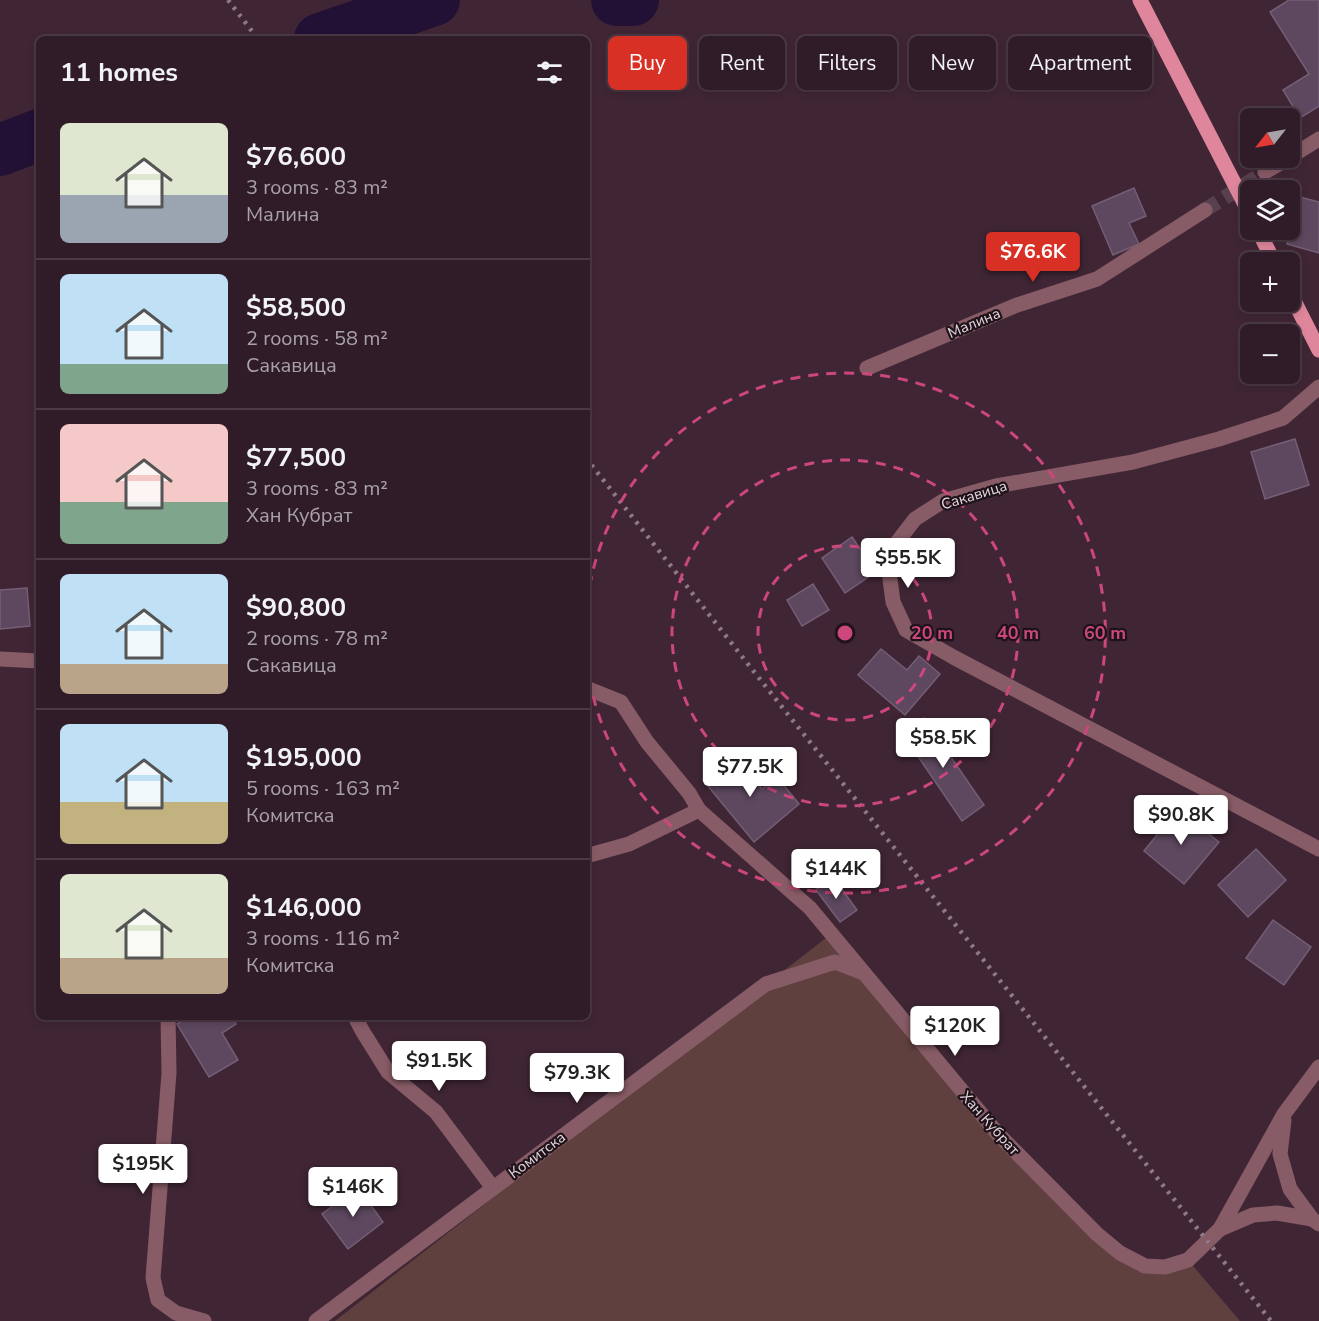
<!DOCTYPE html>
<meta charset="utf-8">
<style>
body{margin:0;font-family:"Nunito Sans",sans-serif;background:#3c2934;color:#f1f3f6;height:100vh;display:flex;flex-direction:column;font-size:22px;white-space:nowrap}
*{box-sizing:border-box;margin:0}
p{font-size:20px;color:#a8a1a8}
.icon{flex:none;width:33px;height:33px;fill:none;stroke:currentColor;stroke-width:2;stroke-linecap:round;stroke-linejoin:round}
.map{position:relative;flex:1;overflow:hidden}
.panel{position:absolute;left:36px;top:36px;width:554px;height:984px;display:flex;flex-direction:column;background:#301c28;border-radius:9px;box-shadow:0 3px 9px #0003,0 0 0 2px #4b3a45}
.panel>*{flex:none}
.top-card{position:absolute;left:608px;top:36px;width:570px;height:54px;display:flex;gap:12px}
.needle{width:39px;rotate:239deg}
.buttons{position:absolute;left:1240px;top:108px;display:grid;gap:12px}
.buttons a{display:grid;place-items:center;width:60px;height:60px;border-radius:9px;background:#301c28;box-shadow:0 3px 9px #0003,0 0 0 2px #4b3a45;font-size:30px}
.price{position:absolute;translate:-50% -51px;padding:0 14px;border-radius:6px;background:#fff;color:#222;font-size:20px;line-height:39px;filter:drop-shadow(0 2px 3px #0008)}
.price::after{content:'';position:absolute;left:50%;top:36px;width:18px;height:14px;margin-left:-9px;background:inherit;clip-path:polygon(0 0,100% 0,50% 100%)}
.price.on{background:#d93025;color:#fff}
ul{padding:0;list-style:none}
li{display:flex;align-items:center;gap:18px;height:150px;padding:0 24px}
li+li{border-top:2px solid #4b3a45}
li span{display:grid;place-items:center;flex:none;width:168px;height:120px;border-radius:9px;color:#555}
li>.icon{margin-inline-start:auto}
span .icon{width:72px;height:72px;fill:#fffc;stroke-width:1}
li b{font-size:26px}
h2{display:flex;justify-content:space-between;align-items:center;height:72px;padding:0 24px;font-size:26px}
.pill{padding:0 21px;border-radius:9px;background:#301c28;box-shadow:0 3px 9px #0003,0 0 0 2px #4b3a45;font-size:21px;line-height:54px}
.pill.on{background:#d93025;color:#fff}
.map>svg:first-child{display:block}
.green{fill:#5f403e}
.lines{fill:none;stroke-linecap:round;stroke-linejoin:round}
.river{stroke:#221035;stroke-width:52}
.building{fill:#5d485f;stroke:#745e76;stroke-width:1.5}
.minor-tunnel{stroke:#59404e;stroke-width:15;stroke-dasharray:15 8;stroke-linecap:butt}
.minor{stroke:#885c66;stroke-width:15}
.major{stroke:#df869c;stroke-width:15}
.rail{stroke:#8f7986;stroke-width:4.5;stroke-dasharray:3 6;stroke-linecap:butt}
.ring{fill:none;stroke:#cb477c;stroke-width:3;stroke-dasharray:10 8}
.labels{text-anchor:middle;stroke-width:4.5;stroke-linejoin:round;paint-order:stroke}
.street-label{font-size:15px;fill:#e7d5df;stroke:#1f131a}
.centre{fill:#cb477c;stroke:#1f131a;stroke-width:3}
.ring-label{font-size:18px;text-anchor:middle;font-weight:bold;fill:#cb477c;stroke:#1f131a;stroke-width:4.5;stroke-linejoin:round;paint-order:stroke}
</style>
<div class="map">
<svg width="1319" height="1321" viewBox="0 0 1319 1321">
<rect width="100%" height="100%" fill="#402635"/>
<path class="green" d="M831 934 1097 1234 1145 1266 1188 1260 1240 1321H335Z"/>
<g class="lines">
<g class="river">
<path d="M617 0H633"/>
<path d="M320 39 434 0"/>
<path d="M0 150 39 135"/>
</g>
</g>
<g class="building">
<path d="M1289 0H1319V106L1300 118 1283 90 1309 74 1270 12Z"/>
<path d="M1134 188 1146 216 1129 223 1139 244 1113 255 1092 206Z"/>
<path d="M1300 197 1319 202V253L1287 244Z"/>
<path d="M1295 439 1309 485 1265 499 1251 452Z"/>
<path d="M852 537 876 572 845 593 822 558Z"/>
<path d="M813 584 829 610 802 626 787 600Z"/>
<path d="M27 588 30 626 0 629V590Z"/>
<path d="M881 649 907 670 919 656 940 674 905 715 858 675Z"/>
<path d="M924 718 984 805 962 821 902 733Z"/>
<path d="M734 755 762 789 777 777 799 804 754 842 703 780Z"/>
<path d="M1178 809 1219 842 1184 884 1144 851Z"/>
<path d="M1256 849 1286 880 1248 917 1218 885Z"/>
<path d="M833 877 857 910 840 922 816 890Z"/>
<path d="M1273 920 1311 947 1284 985 1246 958Z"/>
<path d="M188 1017H232L236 1024 222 1033 238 1060 209 1077 177 1024Z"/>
<path d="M358 1187 383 1222 348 1249 322 1214Z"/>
</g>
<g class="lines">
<path class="minor-tunnel" d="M1205 210 1265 172"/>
<g class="minor">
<path d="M1290 157 1319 139"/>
<path d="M1265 172 1289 158"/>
<path d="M867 368 1017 305 1097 279 1205 210"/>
<path d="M1319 387 1283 418 1219 439 1133 462 996 486 943 501 915 519 895 545 889 571 893 602 906 630 955 658 1319 849"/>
<path d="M0 659 39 661"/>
<path d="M586 688 621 702 647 742 689 793 699 810 810 908 998 1134 1097 1234 1120 1253 1145 1266 1165 1267 1188 1260 1220 1229 1284 1114 1319 1067"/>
<path d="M586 856 629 844 699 810"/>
<path d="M168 1017 169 1073 153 1278 158 1300 176 1313 204 1321"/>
<path d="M355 1017 363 1032 388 1072 436 1112 493 1188"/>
<path d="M1284 1120 1280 1154 1290 1189 1312 1219 1319 1224"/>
<path d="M1220 1229 1253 1215 1277 1213 1312 1219"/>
<path d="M316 1321 766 984 835 962 861 972"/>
</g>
<g class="major">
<path d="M1140 0 1251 216"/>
<path d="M1258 230 1274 262"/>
<path d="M1290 293 1319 350"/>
</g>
<g class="rail">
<path d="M228 0 258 39"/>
<path d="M586 458 755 673 1271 1321"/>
</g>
</g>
<g class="ring">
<circle cx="845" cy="633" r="87"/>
<circle cx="845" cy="633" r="173"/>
<path d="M587 604A260 260 0 1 1 587 662"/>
</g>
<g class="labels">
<g class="street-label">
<text transform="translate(974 323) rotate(-23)" y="5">Малина</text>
<text transform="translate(974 495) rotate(-17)" y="5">Сакавица</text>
<text transform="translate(990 1123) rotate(48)" y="5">Хан Кубрат</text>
<text transform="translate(537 1155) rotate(-37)" y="5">Комитска</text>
</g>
</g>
<circle cx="845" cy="633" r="9" class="centre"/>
<g class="ring-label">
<text x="932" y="639">20 m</text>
<text x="1018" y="639">40 m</text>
<text x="1105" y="639">60 m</text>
</g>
</svg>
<div class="buttons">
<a><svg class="needle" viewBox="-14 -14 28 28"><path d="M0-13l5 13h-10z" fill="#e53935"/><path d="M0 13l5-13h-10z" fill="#a8a1a8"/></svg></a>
<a><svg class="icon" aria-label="layers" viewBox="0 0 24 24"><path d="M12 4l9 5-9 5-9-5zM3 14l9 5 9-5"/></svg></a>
<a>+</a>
<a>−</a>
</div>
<b class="price on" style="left:1033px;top:283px">$76.6K</b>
<b class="price" style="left:908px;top:589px">$55.5K</b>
<b class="price" style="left:943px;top:769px">$58.5K</b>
<b class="price" style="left:750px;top:798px">$77.5K</b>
<b class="price" style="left:1181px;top:846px">$90.8K</b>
<b class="price" style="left:836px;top:900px">$144K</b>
<b class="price" style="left:955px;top:1057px">$120K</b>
<b class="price" style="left:439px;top:1092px">$91.5K</b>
<b class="price" style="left:577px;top:1104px">$79.3K</b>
<b class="price" style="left:143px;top:1195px">$195K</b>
<b class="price" style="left:353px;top:1218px">$146K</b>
<div class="top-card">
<a class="pill on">Buy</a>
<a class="pill">Rent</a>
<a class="pill">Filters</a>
<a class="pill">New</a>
<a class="pill">Apartment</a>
</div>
<section class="panel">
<h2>11 homes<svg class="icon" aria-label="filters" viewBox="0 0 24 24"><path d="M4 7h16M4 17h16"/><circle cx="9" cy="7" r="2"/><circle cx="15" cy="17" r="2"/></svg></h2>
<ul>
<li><span style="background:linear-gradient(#dfe7d0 60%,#9aa5b1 0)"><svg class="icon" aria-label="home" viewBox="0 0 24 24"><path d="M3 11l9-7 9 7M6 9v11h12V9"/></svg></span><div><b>$76,600</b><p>3 rooms · 83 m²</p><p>Малина</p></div></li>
<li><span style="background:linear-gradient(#bfe0f5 75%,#7fa58c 0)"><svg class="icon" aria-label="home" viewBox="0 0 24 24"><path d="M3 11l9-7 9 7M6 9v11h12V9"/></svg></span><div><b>$58,500</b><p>2 rooms · 58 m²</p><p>Сакавица</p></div></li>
<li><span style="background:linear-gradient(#f6c9c9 65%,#7fa58c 0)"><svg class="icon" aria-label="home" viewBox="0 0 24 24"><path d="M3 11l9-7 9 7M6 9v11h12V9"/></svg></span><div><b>$77,500</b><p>3 rooms · 83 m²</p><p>Хан Кубрат</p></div></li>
<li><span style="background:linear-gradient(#bfe0f5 75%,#b9a48a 0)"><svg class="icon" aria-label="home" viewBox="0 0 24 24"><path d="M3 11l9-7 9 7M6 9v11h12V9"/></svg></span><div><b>$90,800</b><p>2 rooms · 78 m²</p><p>Сакавица</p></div></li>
<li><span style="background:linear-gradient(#bfe0f5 65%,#c2b280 0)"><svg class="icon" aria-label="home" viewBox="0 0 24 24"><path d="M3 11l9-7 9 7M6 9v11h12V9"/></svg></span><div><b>$195,000</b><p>5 rooms · 163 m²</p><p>Комитска</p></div></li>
<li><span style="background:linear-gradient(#dfe7d0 70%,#b9a48a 0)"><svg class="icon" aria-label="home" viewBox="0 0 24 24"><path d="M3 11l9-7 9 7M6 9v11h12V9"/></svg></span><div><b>$146,000</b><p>3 rooms · 116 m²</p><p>Комитска</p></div></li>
</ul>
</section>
</div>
